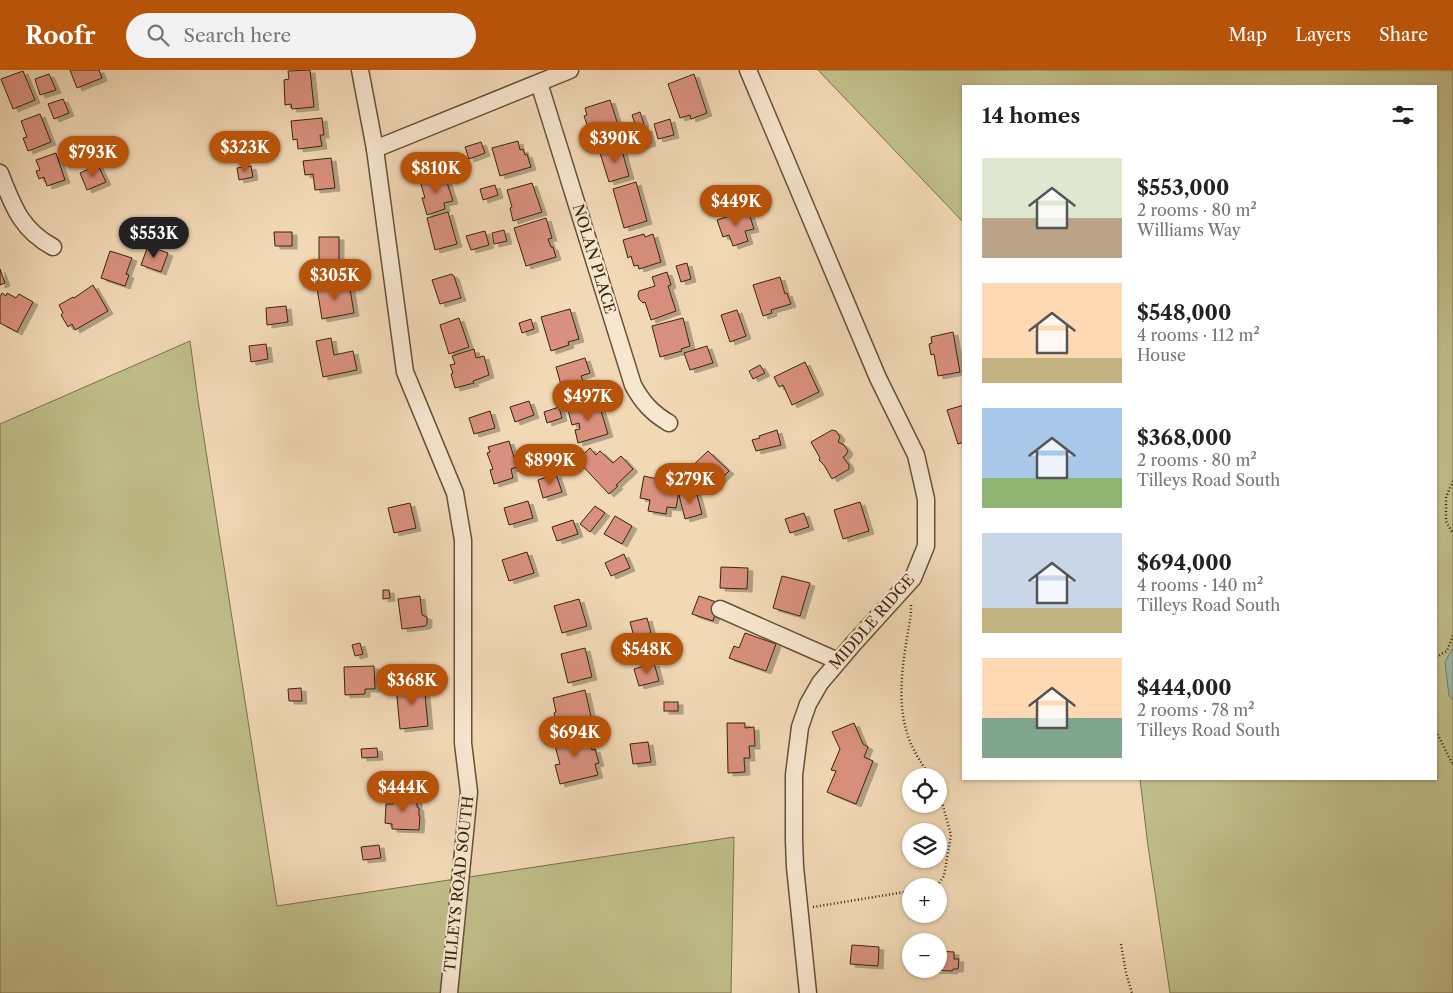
<!DOCTYPE html>
<meta charset="utf-8">
<style>
body{margin:0;font-family:"Libre Caslon Text",serif;background:#f2f2f2;color:#222;height:100vh;display:flex;flex-direction:column;font-size:19px;white-space:nowrap}
*{box-sizing:border-box;margin:0}
p{font-size:16px;color:#767676}
.icon{flex:none;width:28px;height:28px;fill:none;stroke:currentColor;stroke-width:2;stroke-linecap:round;stroke-linejoin:round}
.map{position:relative;flex:1;overflow:hidden}
.drawer{position:absolute;left:962px;top:15px;width:475px;height:695px;display:flex;flex-direction:column;background:#fff;border-radius:0px;box-shadow:0 1px 4px #0004}
.drawer>*{flex:none}
.tools{position:absolute;left:902px;top:698px;display:grid;gap:10px}
.tools a{display:grid;place-items:center;width:45px;height:45px;border-radius:50%;background:#fff;box-shadow:0 1px 4px #0004;font-size:25px}
.price{position:absolute;translate:-50% -42px;padding:0 11px;border-radius:18px;background:#b45309;color:#fff;font-size:16px;line-height:32px;filter:drop-shadow(0 1px 2px #0008)}
.price::after{content:'';position:absolute;left:50%;top:30px;width:15px;height:11px;margin-left:-8px;background:inherit;clip-path:polygon(0 0,100% 0,50% 100%)}
.price.selected{background:#222;color:#fff}
ul{padding:0;list-style:none}
li{display:flex;align-items:center;gap:15px;height:125px;padding:0 20px}
li span{display:grid;place-items:center;flex:none;width:140px;height:100px;border-radius:0px;color:#555}
li>.icon{margin-inline-start:auto}
span .icon{width:60px;height:60px;fill:#fffc;stroke-width:1}
li b{font-size:21px}
h2{display:flex;justify-content:space-between;align-items:center;height:60px;padding:0 20px;font-size:21px}
header{display:flex;align-items:center;gap:30px;box-sizing:border-box;height:70px;padding:0 25px;background:#b45309;color:#fff}
header strong{font-size:24px}
nav{display:flex;gap:28px;margin-inline-start:auto;font-size:18px}
.search{width:350px;height:45px;background:#f2f2f2;display:flex;align-items:center;gap:12px;box-sizing:border-box;padding:0 18px;border-radius:28px;color:#767676;font-size:19px}
.map>svg:first-child{display:block}
.green{fill:#c0be8a;stroke:#7c714a}
.water{fill:#9bbaaf;stroke:#747e6d}
.building{fill:#d9907e;stroke:#392409;filter:url(#shadow)}
.lines{fill:none;stroke-linecap:round;stroke-linejoin:round}
.minor-casing{stroke:#675134;stroke-width:19}
.path{stroke:#392409;stroke-width:2.5;stroke-dasharray:1 2.5;stroke-linecap:butt}
.minor{stroke:#f7e6d0;stroke-width:16}
.labels{text-anchor:middle;stroke-width:4.5;stroke-linejoin:round;paint-order:stroke}
.street-label{font-size:15px;fill:#392409;stroke:#f7e6d0}
</style>
<header>
<strong>Roofr</strong>
<div class="search"><svg class="icon" aria-label="search" viewBox="0 0 24 24"><circle cx="10" cy="10" r="6"/><path d="M15 15l6 6"/></svg>Search here</div>
<nav><a>Map</a><a>Layers</a><a>Share</a></nav>
</header>
<div class="map">
<svg width="1453" height="923" viewBox="0 0 1453 923">
<defs>
<filter id="shadow"><feDropShadow dx="5" dy="3" stdDeviation="0" flood-color="#0004"/></filter>
</defs>
<rect width="100%" height="100%" fill="#f2d9b6"/>
<filter id="stains"><feTurbulence type="fractalNoise" baseFrequency=".004" numOctaves="4"/><feColorMatrix values="0 0 0 0 .2 0 0 0 0 .09 0 0 0 0 .02 0 0 0 .5 -.17"/></filter>
<radialGradient id="worn" r=".72"><stop offset=".6" stop-color="#630" stop-opacity="0"/><stop offset="1" stop-color="#630" stop-opacity=".3"/></radialGradient>
<g class="green">
<path d="M818 0H1453V923H1170L1148 776 1140 709H1436V16H964V153Z"/>
<path d="M190 271 198 330 277 836 734 767 731 923H0V354Z"/>
</g>
<path class="water" d="M1453 578V630L1449 626 1445 592Z"/>
<g class="building">
<path d="M70 0H99L102 8 77 18Z"/>
<path d="M310 0 314 37 292 39 291 34 285 35 284 10 289 9 288 1Z"/>
<path d="M23 1 35 30 13 39 1 9Z"/>
<path d="M49 4 56 20 40 25 35 9Z"/>
<path d="M694 4 707 43 691 49 690 45 680 48 668 14Z"/>
<path d="M63 29 69 43 54 49 48 34Z"/>
<path d="M610 30 620 61 596 68 595 65 591 66 584 46 587 45 585 38Z"/>
<path d="M640 42 644 54 636 57 632 45Z"/>
<path d="M40 44 51 72 28 81 23 68 27 67 21 51Z"/>
<path d="M322 48 324 65H320L322 76 298 79 297 69 293 70 291 51Z"/>
<path d="M670 49 674 65 658 69 654 54Z"/>
<path d="M647 58 651 73 635 78 631 62Z"/>
<path d="M518 71 520 80 523 79 525 85 527 84 531 97 500 106 492 78Z"/>
<path d="M481 72 485 83 469 89 465 77Z"/>
<path d="M621 77 629 106 609 112 600 83Z"/>
<path d="M56 83 65 110 47 116 44 107 39 109 36 101 40 100 36 90Z"/>
<path d="M331 88 335 118 315 120 313 104 305 105 303 91Z"/>
<path d="M98 95 106 112 87 120 80 103Z"/>
<path d="M251 96 253 107 239 110 237 98Z"/>
<path d="M444 103 453 131 444 133 445 139 427 145 422 128H425L420 111Z"/>
<path d="M636 112 647 151 624 158 613 119Z"/>
<path d="M532 113 542 142 513 151 510 138 512 137 507 120Z"/>
<path d="M495 115 498 125 483 130 480 119Z"/>
<path d="M748 140 754 159 745 161 748 171 733 176 729 165 723 167 717 150Z"/>
<path d="M448 142 457 174 435 180 427 148Z"/>
<path d="M546 148 552 168 548 169 551 177H553L556 187 526 196 514 158Z"/>
<path d="M504 160 507 171 494 174 492 163Z"/>
<path d="M485 161 489 175 471 180 466 166Z"/>
<path d="M274 162H292V176H275Z"/>
<path d="M644 164 645 167 653 164 661 192 639 199 638 195 634 196 631 186 628 188 623 170Z"/>
<rect x="319" y="167" width="20" height="30"/>
<path d="M148 176 168 183 161 202 141 195Z"/>
<path d="M110 181 132 188 126 204 129 205 125 216 101 208Z"/>
<path d="M687 193 691 209 681 212 676 196Z"/>
<path d="M0 199 5 213 0 215Z"/>
<path d="M667 202 671 215 668 216 676 241 651 250 645 232 643 233 639 229 638 225 639 221 655 216 652 207Z"/>
<path d="M452 204 453 206H454L461 228 440 234 432 210Z"/>
<path d="M780 207 785 224 787 223 791 234 771 240 772 243 763 246 753 215Z"/>
<path d="M349 213 354 243 322 249 317 218Z"/>
<path d="M93 215 108 241 75 260 72 254 68 257 61 245 63 243 59 235 73 227 74 228Z"/>
<path d="M2 223 6 226 7 223 16 228 19 224 33 232 17 262 0 253V227Z"/>
<path d="M286 236 288 252 267 255 266 238Z"/>
<path d="M570 239 579 269 568 272 569 275 551 281 541 247Z"/>
<path d="M737 240 746 266 730 272 721 245Z"/>
<path d="M459 248 469 277 449 284 440 255Z"/>
<path d="M683 248 690 276 681 279 682 281 660 287 652 256Z"/>
<path d="M531 249 534 259 522 263 519 253Z"/>
<path d="M953 262 960 302 938 306 934 284 931 285 929 274 932 273 931 267Z"/>
<path d="M331 268 334 285 353 281 357 300 323 307 316 271Z"/>
<path d="M266 274 268 289 251 292 249 276Z"/>
<path d="M707 276 713 293 690 300 684 283Z"/>
<path d="M474 279 476 288 484 286 489 305 473 311 474 313 455 318 451 304 453 303 450 295 455 294 452 286Z"/>
<path d="M585 288 590 303 581 306 588 324 566 330 564 329 562 324 563 322 556 297Z"/>
<path d="M805 292 819 322 792 335 783 315 779 317 774 307Z"/>
<path d="M760 295 765 303 753 309 749 301Z"/>
<path d="M529 331 534 345 515 352 510 337Z"/>
<path d="M598 331 608 364 578 373 575 360 580 359 579 353 572 355 568 340Z"/>
<path d="M964 335V372L958 374 947 340Z"/>
<path d="M559 337 562 348 547 353 544 342Z"/>
<path d="M490 341 495 358 474 364 469 348Z"/>
<path d="M777 360 781 375 756 381 752 370 760 368 759 366Z"/>
<path d="M832 360 836 361 840 367 838 372 844 375 848 381 846 385 843 387 849 395V399L832 409 824 395 819 390 820 388 811 372Z"/>
<path d="M509 371 517 397 511 399 513 408 494 414 490 400 493 399 487 383 490 382 488 377Z"/>
<path d="M590 378 596 385 600 381 613 393 621 386 633 399 616 415 618 416 609 424 577 390Z"/>
<path d="M708 381 729 401 708 422 687 401Z"/>
<path d="M556 404 562 422 543 428 538 410Z"/>
<path d="M644 406 675 413 674 415 680 416 676 438 667 437 666 444 648 441 650 430 640 428Z"/>
<path d="M696 421 702 444 685 449 679 425Z"/>
<path d="M528 431 533 448 509 455 504 438Z"/>
<path d="M860 432 869 461 843 469 834 440Z"/>
<path d="M410 433 416 458 394 463 388 438Z"/>
<path d="M595 436 605 443 590 462 580 454Z"/>
<path d="M804 443 809 457 790 463 785 449Z"/>
<path d="M615 446 632 456 622 474 604 464Z"/>
<path d="M573 450 578 464 557 471 552 457Z"/>
<path d="M527 482 534 503 509 511 502 490Z"/>
<path d="M624 484 630 498 611 506 605 493Z"/>
<path d="M721 497 748 498 747 519 720 518Z"/>
<path d="M782 506 810 513 800 546 773 538Z"/>
<path d="M383 520H389L390 528 383 529Z"/>
<path d="M420 526 422 545 427 547V554L425 556 402 559 398 529Z"/>
<path d="M699 526 719 533 713 551 692 544Z"/>
<path d="M579 529 587 556 562 563 554 536Z"/>
<path d="M647 548 651 563 634 567 630 552Z"/>
<path d="M745 563 776 574 766 601 729 588 734 576 739 578Z"/>
<path d="M360 573 363 584 355 586 352 575Z"/>
<path d="M585 578 592 607 568 613 561 584Z"/>
<path d="M654 593 659 611 639 616 634 599Z"/>
<path d="M374 596 375 619H365V624L345 625 344 597Z"/>
<path d="M424 613 428 656 400 659 396 616Z"/>
<path d="M301 618 302 631H289L288 619Z"/>
<path d="M585 620 592 651 561 659 559 654H557L554 643 556 642 553 628Z"/>
<rect x="664" y="632" width="14" height="9"/>
<path d="M727 653H745V658L754 657 755 676H749L750 688H744L745 702 728 703Z"/>
<path d="M854 653 863 674 868 677 864 687 873 691 856 734 827 722 836 701 831 700 840 679 832 662Z"/>
<path d="M587 661 592 680 595 679 599 693 595 694 598 705 560 714 555 695 560 694 553 669Z"/>
<path d="M648 672 651 692 633 694 630 674Z"/>
<path d="M377 678 378 687 362 688 361 679Z"/>
<path d="M393 725 417 727V737L419 738V746H420L419 760 392 759V754L385 753 386 734H393Z"/>
<path d="M379 775 381 788 363 790 361 777Z"/>
<path d="M852 875 879 877 878 896 850 894Z"/>
<path d="M939 881 954 882V889H959L958 899H953L952 901 932 900V899H939Z"/>
</g>
<g class="lines">
<defs>
<g id="minor">
<path d="M360 0 375 79 405 302 455 423 463 470V673L469 722 449 923"/>
<path d="M748 0 878 308 916 385 926 429V476L913 508 854 573 820 613 808 634 800 657 794 705V770L795 797 808 923"/>
<path d="M539 13 633 315C642 332 652 343 669 353"/>
<path d="M375 79 570 0"/>
<path d="M0 103C13 136 21 160 53 177"/>
<path d="M720 539 838 591"/>
</g>
</defs>
<use href="#minor" class="minor-casing"/>
<g class="path">
<path d="M1453 411 1446 427V451L1453 464"/>
<path d="M911 535V544C904 587 893 635 912 676 917 687 924 696 929 706"/>
<path d="M1436 587 1447 581 1453 565"/>
<path d="M1436 661 1453 695"/>
<path d="M937 816 944 806 951 765 939 722"/>
<path d="M813 837 911 821"/>
<path d="M1121 874 1126 903 1132 923"/>
</g>
<use href="#minor" class="minor"/>
</g>
<g class="labels">
<g class="street-label">
<text transform="translate(594 189) rotate(73)" y="5">NOLAN PLACE</text>
<text transform="translate(872 552) rotate(-49)" y="5">MIDDLE RIDGE</text>
<text transform="translate(459 814) rotate(-84)" y="5">TILLEYS ROAD SOUTH</text>
</g>
</g>
<rect width="100%" height="100%" filter="url(#stains)"/>
<rect width="100%" height="100%" fill="url(#worn)"/>
</svg>
<div class="tools">
<a><svg class="icon" aria-label="locate" viewBox="0 0 24 24"><circle cx="12" cy="12" r="6"/><path d="M12 2v4M12 18v4M2 12h4M18 12h4"/></svg></a>
<a><svg class="icon" aria-label="layers" viewBox="0 0 24 24"><path d="M12 4l9 5-9 5-9-5zM3 14l9 5 9-5"/></svg></a>
<a>+</a>
<a>−</a>
</div>
<b class="price" style="left:615px;top:94px">$390K</b>
<b class="price" style="left:245px;top:103px">$323K</b>
<b class="price" style="left:93px;top:108px">$793K</b>
<b class="price" style="left:436px;top:124px">$810K</b>
<b class="price" style="left:736px;top:157px">$449K</b>
<b class="price selected" style="left:154px;top:189px">$553K</b>
<b class="price" style="left:335px;top:231px">$305K</b>
<b class="price" style="left:588px;top:352px">$497K</b>
<b class="price" style="left:550px;top:416px">$899K</b>
<b class="price" style="left:690px;top:435px">$279K</b>
<b class="price" style="left:647px;top:605px">$548K</b>
<b class="price" style="left:412px;top:636px">$368K</b>
<b class="price" style="left:575px;top:688px">$694K</b>
<b class="price" style="left:403px;top:743px">$444K</b>
<section class="drawer">
<h2>14 homes<svg class="icon" aria-label="filters" viewBox="0 0 24 24"><path d="M4 7h16M4 17h16"/><circle cx="9" cy="7" r="2"/><circle cx="15" cy="17" r="2"/></svg></h2>
<ul>
<li><span style="background:linear-gradient(#dfe7d0 60%,#b9a48a 0)"><svg class="icon" aria-label="home" viewBox="0 0 24 24"><path d="M3 11l9-7 9 7M6 9v11h12V9"/></svg></span><div><b>$553,000</b><p>2 rooms · 80 m²</p><p>Williams Way</p></div></li>
<li><span style="background:linear-gradient(#ffd9b3 75%,#c2b280 0)"><svg class="icon" aria-label="home" viewBox="0 0 24 24"><path d="M3 11l9-7 9 7M6 9v11h12V9"/></svg></span><div><b>$548,000</b><p>4 rooms · 112 m²</p><p>House</p></div></li>
<li><span style="background:linear-gradient(#a9c7e8 70%,#8fb573 0)"><svg class="icon" aria-label="home" viewBox="0 0 24 24"><path d="M3 11l9-7 9 7M6 9v11h12V9"/></svg></span><div><b>$368,000</b><p>2 rooms · 80 m²</p><p>Tilleys Road South</p></div></li>
<li><span style="background:linear-gradient(#c9d6e8 75%,#c2b280 0)"><svg class="icon" aria-label="home" viewBox="0 0 24 24"><path d="M3 11l9-7 9 7M6 9v11h12V9"/></svg></span><div><b>$694,000</b><p>4 rooms · 140 m²</p><p>Tilleys Road South</p></div></li>
<li><span style="background:linear-gradient(#ffd9b3 60%,#7fa58c 0)"><svg class="icon" aria-label="home" viewBox="0 0 24 24"><path d="M3 11l9-7 9 7M6 9v11h12V9"/></svg></span><div><b>$444,000</b><p>2 rooms · 78 m²</p><p>Tilleys Road South</p></div></li>
</ul>
</section>
</div>
